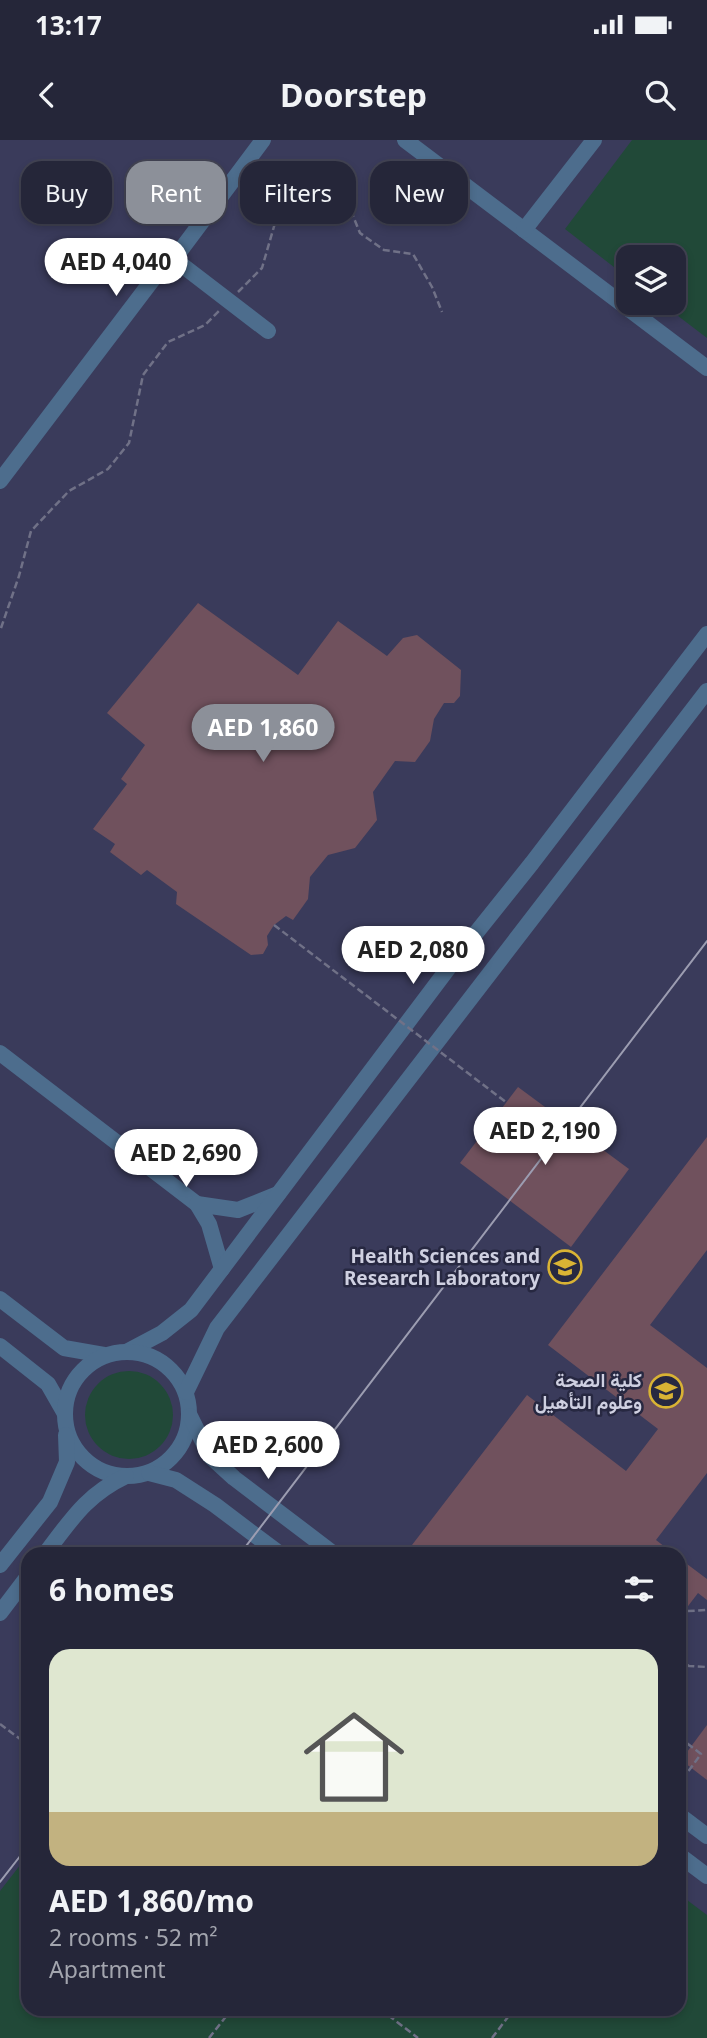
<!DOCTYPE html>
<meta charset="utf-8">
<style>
body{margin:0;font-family:"Noto Sans",Vazirmatn,sans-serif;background:#2d2e41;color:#f1f3f6;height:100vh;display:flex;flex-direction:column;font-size:26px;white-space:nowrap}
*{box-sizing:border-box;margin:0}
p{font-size:23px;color:#a3a5ae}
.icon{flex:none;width:38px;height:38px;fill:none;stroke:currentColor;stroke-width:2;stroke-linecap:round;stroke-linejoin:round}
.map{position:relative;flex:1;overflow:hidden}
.details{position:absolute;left:21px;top:1407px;width:665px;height:469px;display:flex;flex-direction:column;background:#252639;border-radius:21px;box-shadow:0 4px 10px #0003,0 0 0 2px #424353}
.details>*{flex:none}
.guide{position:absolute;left:21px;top:21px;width:665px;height:63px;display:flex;gap:14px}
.fabs{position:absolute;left:616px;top:105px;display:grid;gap:14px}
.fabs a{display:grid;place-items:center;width:70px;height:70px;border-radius:14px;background:#252639;box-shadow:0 4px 10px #0003,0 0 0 2px #424353;font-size:35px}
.price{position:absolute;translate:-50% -60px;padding:0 16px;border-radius:24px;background:#fff;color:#222;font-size:23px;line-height:46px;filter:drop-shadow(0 2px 4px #0008)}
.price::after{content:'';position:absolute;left:50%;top:42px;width:21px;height:16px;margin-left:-10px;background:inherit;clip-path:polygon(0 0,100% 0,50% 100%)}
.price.selected{background:#8c9099;color:#fff}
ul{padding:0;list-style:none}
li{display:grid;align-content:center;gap:14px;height:371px;padding:0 28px}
li span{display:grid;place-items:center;height:217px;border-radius:21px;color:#555}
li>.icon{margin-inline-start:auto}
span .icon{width:126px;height:126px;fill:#fffc;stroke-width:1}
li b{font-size:30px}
h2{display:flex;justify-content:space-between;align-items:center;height:84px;padding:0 28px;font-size:30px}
.tag{padding:0 24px;border-radius:21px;background:#252639;box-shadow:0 4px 10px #0003,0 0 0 2px #424353;font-size:24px;line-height:63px}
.tag.selected{background:#8c9099;color:#fff}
.status{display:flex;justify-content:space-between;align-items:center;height:49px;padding:0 35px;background:#252639;direction:ltr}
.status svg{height:19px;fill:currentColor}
header{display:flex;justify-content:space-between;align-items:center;height:91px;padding:0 28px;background:#252639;font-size:32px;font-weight:700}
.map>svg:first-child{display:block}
.built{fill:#3a3b5b;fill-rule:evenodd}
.green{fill:#214938}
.building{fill:#70515d}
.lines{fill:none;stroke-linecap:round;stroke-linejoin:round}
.path{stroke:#707187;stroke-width:2.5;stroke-dasharray:7 3.5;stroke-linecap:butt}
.minor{stroke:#4d6d8d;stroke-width:16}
.tram{stroke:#9c9db1;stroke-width:2}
.path-bridge{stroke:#707187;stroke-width:2.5;stroke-dasharray:7 3.5;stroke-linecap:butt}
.labels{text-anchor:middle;stroke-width:5;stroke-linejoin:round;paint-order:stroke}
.poi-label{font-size:19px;font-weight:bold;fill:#cfd0e1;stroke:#272841;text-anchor:end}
</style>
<div class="status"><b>13:17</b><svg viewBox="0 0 49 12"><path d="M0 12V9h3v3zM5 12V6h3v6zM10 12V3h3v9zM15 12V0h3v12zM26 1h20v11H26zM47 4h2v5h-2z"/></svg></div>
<header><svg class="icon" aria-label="back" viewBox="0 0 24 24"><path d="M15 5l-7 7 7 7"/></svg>Doorstep<svg class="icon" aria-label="search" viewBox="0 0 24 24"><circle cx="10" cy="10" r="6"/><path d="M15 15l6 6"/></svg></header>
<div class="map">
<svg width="707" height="1898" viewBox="0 0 707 1898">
<rect width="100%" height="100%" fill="#31324c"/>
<path class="built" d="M0 0H707V1898H0ZM628 117H674V163H628ZM28 1414H679V1869H28Z"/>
<g class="green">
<path d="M632 0H707V198L661 163H674V117H628V138L565 89Z"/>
<circle cx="129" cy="1275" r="44"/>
<path d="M28 1715V1869H679V1754L707 1775V1898H0V1751Z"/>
</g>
<g class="building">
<path d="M198 463 298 535 338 481 387 516 403 498 417 495 461 530 460 556 454 563H444L434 579 430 601 415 622 395 621 373 652 377 680 355 708 328 715 310 737 308 759 293 780 286 776 274 785 267 796 268 805 263 814 251 815 176 764 177 752 147 730 141 735 110 712 115 704 93 689 127 644 121 639 145 605 107 573Z"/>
<path d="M518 947 629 1029 571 1107 460 1023Z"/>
<path d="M707 997V1110L650 1185 707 1228V1333L656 1400 674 1414H424L412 1405 527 1255 626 1331 658 1289 548 1205Z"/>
<path d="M679 1418 707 1439V1460L698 1453 679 1478Z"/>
<path d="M707 1585V1640L681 1620Z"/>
</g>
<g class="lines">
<g class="path">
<path d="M238 152 262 128 286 45 310 23 336 34 360 93 384 110 413 114 432 147 442 172"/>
<path d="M1 488 19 436 31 391 69 351 108 329 129 303 143 235 168 202 205 185 219 171"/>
<path d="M679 1477 688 1471 707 1470"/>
<path d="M679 1519 689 1526 707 1527"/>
<path d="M0 1584 28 1605"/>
<path d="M679 1597 701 1614 679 1644"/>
<path d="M380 1869 418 1898"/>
<path d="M209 1898 232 1869"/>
<path d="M492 1898 514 1869"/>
</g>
<g class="minor">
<path d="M405 0 707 228"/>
<path d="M524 90 594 0"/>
<path d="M174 119 268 191"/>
<path d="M0 341 160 130 174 119 263 0"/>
<path d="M0 913 197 1064"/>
<path d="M222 1129 209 1084 197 1064 238 1070 278 1054"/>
<path d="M0 1159 64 1208 104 1215"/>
<path d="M0 1206 48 1244 64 1272"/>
<path d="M128 1211 162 1193 191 1170 456 818 532 723 707 494"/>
<circle cx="127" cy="1274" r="62"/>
<path d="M186 1252 217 1188 707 551"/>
<path d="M190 1276 210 1316 234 1338 334 1414"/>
<path d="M149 1333 176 1340 215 1365 280 1414"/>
<path d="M45 1414C71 1380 86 1355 126 1336"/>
<path d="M0 1425 50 1362 67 1322 66 1295"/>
<path d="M0 1473 28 1436"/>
<path d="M679 1675 707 1696"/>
<path d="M679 1715 707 1736"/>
</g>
<g class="tram">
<path d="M240 1414 707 801"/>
<path d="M0 1742 28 1706"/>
</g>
<path class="path-bridge" d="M274 785 507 963"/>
</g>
<defs>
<symbol id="university-ring" viewBox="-11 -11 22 22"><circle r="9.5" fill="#272841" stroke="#d9b334" stroke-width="1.5"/><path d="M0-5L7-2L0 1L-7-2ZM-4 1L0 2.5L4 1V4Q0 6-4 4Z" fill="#d9b334"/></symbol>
</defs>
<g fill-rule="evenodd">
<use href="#university-ring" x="546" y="1108" width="38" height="38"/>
<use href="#university-ring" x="647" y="1232" width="38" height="38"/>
</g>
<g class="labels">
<g class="poi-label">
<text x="540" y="1123">Health Sciences and<tspan x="540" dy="22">Research Laboratory</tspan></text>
<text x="642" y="1247">كلية الصحة<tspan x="642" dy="22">وعلوم التأهيل</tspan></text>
</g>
</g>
</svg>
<div class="fabs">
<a><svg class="icon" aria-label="layers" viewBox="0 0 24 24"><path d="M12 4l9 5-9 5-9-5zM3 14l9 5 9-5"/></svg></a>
</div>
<b class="price" style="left:116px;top:158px">AED 4,040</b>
<b class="price selected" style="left:263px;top:624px">AED 1,860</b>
<b class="price" style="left:413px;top:846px">AED 2,080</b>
<b class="price" style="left:545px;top:1027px">AED 2,190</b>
<b class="price" style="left:186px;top:1049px">AED 2,690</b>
<b class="price" style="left:268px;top:1341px">AED 2,600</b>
<div class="guide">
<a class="tag">Buy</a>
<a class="tag selected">Rent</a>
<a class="tag">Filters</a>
<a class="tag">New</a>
</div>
<section class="details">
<h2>6 homes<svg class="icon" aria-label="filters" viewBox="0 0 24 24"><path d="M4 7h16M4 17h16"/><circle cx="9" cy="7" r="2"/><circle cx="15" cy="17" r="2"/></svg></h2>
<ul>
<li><span style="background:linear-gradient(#dfe7d0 75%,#c2b280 0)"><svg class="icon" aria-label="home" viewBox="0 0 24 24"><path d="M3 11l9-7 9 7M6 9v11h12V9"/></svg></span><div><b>AED 1,860/mo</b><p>2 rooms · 52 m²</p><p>Apartment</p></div></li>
</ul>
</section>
</div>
